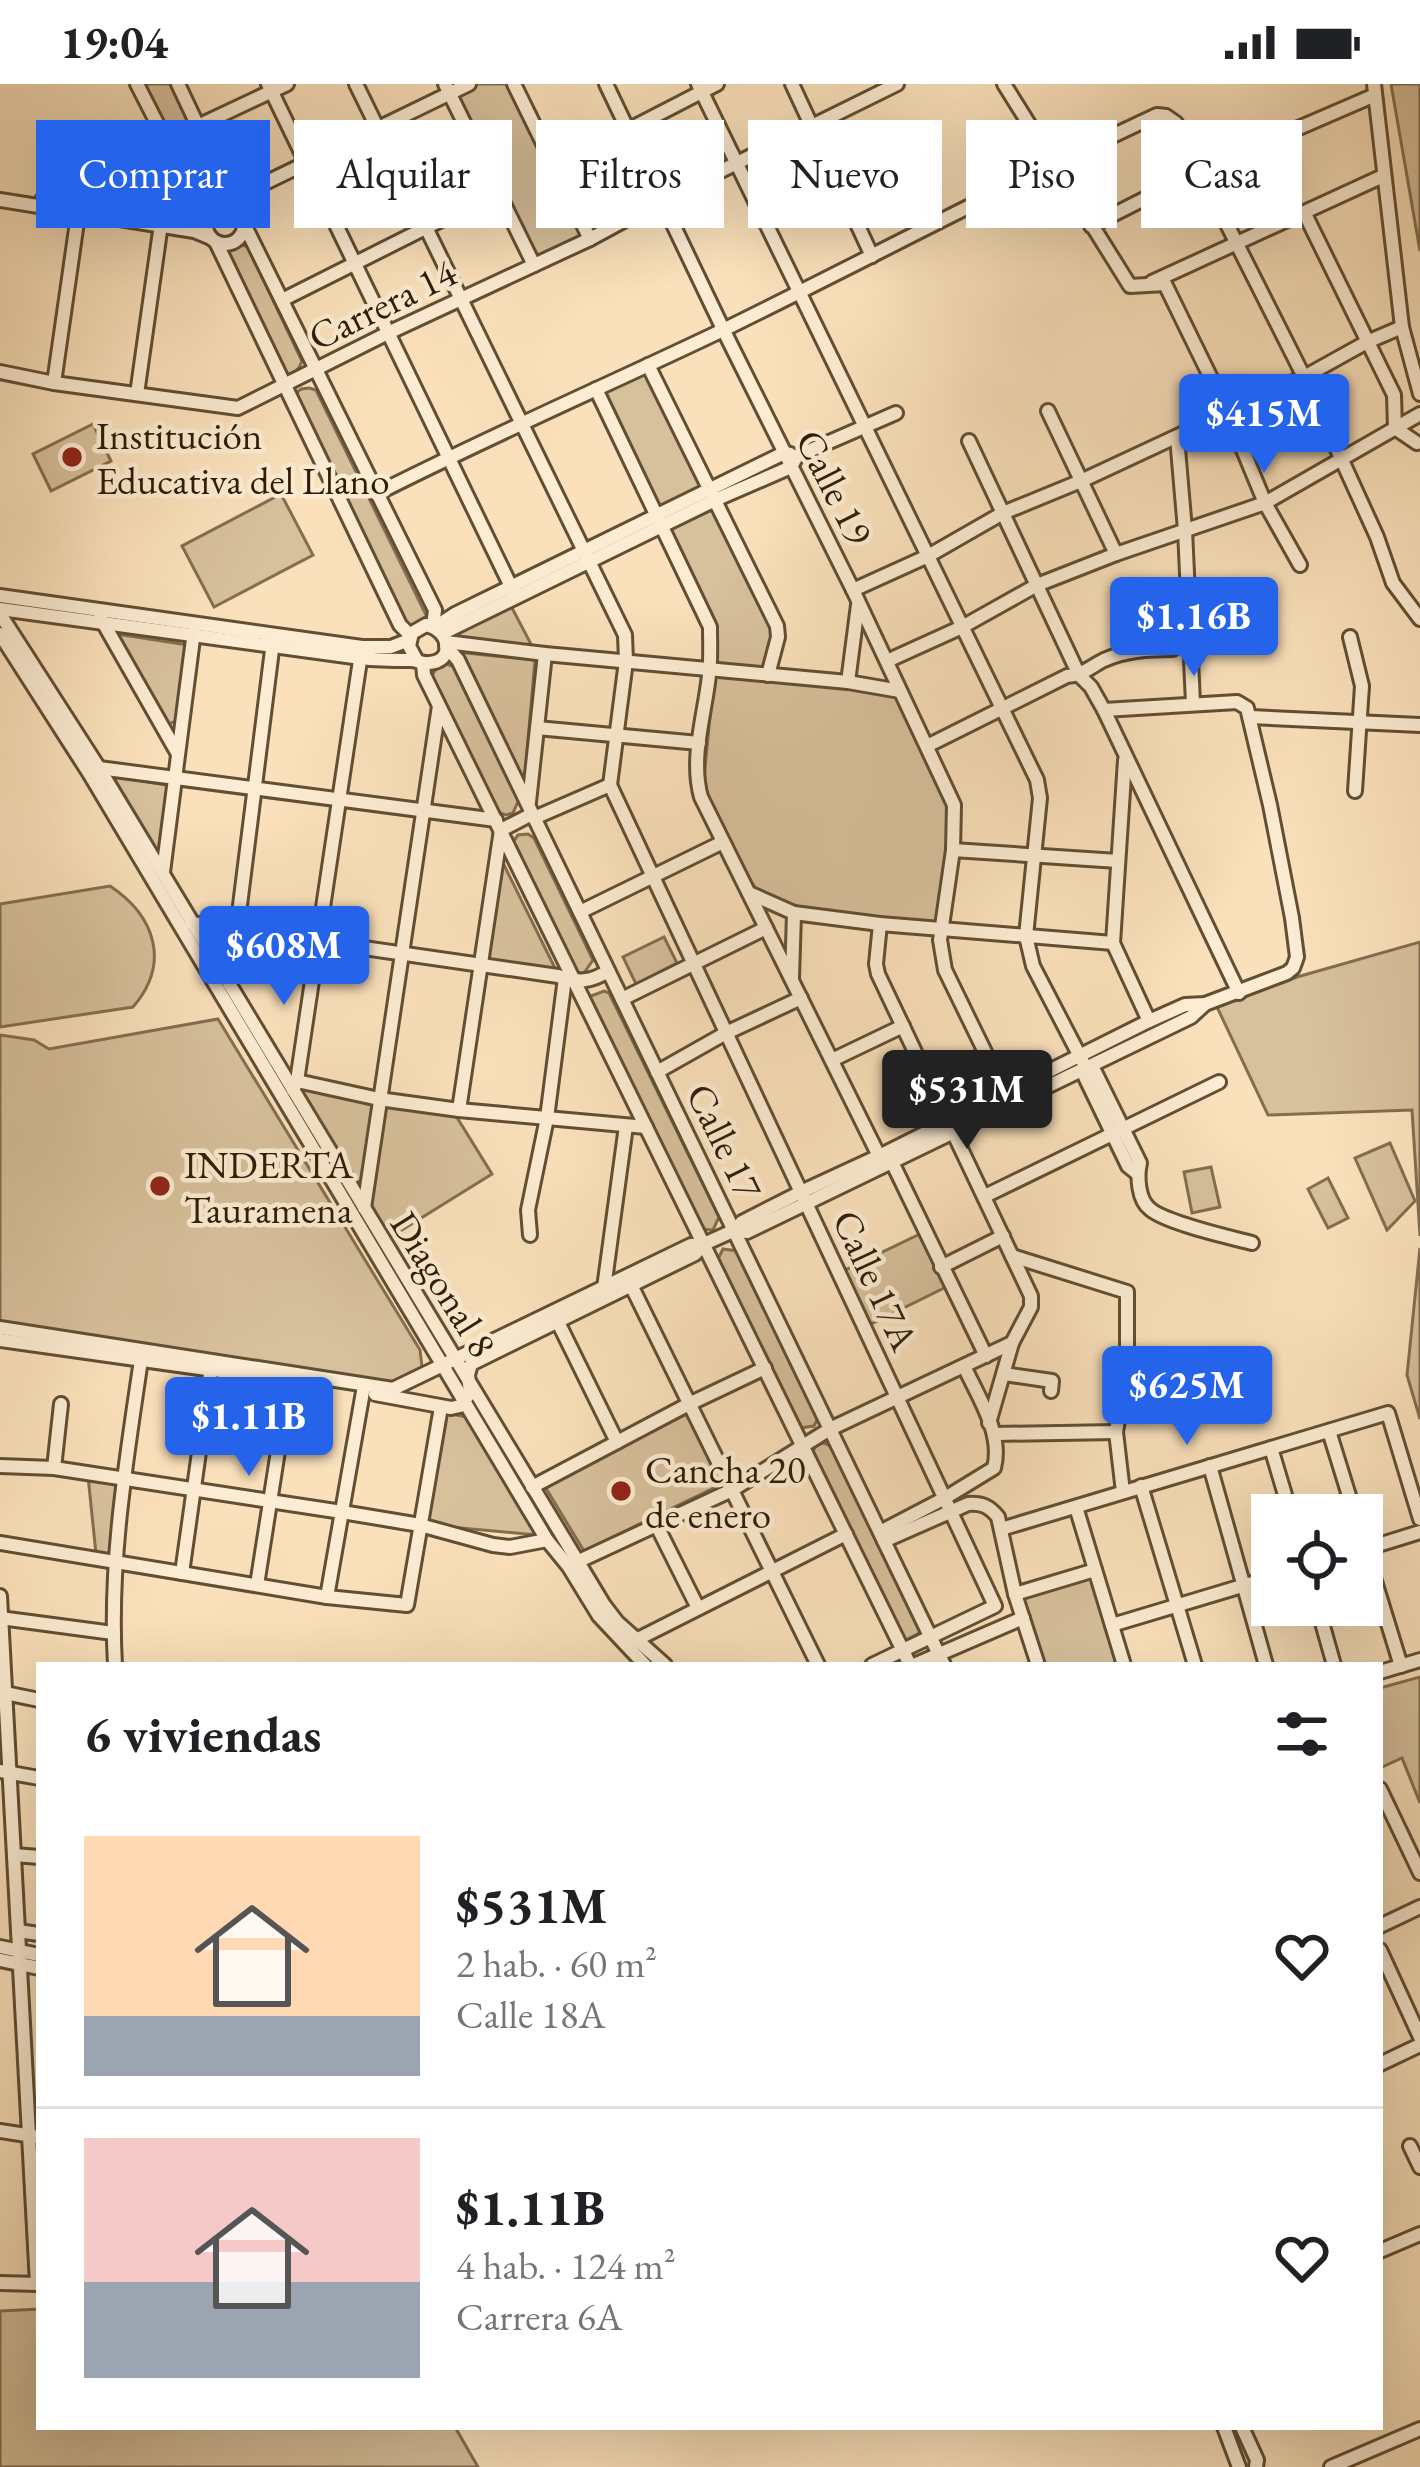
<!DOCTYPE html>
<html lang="es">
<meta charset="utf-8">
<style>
body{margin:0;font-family:"EB Garamond",serif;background:#f2f2f2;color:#202124;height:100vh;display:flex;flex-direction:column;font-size:45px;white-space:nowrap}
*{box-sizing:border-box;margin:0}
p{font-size:39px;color:#757577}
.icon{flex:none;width:66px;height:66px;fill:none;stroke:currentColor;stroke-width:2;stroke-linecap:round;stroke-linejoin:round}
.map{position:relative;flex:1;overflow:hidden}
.panel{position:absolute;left:36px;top:1578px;width:1347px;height:768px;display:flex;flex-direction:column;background:#fff;border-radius:0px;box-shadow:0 12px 48px #0002}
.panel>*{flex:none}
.top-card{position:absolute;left:36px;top:36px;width:1350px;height:108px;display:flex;gap:24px}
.fabs{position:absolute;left:1251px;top:1410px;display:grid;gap:24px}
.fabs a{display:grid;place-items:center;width:132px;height:132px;border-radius:0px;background:#fff;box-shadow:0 12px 48px #0002;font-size:60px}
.price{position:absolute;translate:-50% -102px;padding:0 27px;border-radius:12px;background:#2563eb;color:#fff;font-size:39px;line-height:78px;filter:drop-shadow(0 3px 6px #0008)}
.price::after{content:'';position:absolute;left:50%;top:72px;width:36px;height:27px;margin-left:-18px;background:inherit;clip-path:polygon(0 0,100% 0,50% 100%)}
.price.on{background:#222;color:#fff}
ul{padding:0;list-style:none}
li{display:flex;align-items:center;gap:36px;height:300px;padding:0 48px}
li+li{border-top:3px solid #e0e0e0}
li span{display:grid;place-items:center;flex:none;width:336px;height:240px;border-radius:0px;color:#555}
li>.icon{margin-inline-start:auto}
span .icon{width:144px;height:144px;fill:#fffc;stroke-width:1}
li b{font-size:51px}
h2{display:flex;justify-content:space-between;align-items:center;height:144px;padding:0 48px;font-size:51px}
.pill{padding:0 42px;border-radius:0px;background:#fff;box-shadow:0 12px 48px #0002;font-size:42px;line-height:108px}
.pill.on{background:#2563eb;color:#fff}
.status{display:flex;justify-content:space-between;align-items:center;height:84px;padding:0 60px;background:#fff;direction:ltr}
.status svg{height:33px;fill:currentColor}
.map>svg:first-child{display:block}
.green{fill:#d7c09c;stroke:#836e50;stroke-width:3}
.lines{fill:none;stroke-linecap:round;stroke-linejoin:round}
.minor-casing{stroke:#624e32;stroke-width:18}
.minor{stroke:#fcecd3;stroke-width:12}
.poi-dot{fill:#8f2418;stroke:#fcecd3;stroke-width:4.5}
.labels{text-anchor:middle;stroke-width:9;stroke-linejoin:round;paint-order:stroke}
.street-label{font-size:39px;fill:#2f1d05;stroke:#fcecd3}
.poi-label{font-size:39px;fill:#2f1d05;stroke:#fcecd3;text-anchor:start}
</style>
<div class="status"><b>19:04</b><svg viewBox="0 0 49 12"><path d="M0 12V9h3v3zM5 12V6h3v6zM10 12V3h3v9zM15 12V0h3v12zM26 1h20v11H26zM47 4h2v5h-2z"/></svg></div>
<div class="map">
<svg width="1420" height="2383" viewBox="0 0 1420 2383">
<rect width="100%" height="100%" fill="#fae1bb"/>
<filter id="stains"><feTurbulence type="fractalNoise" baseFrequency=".00167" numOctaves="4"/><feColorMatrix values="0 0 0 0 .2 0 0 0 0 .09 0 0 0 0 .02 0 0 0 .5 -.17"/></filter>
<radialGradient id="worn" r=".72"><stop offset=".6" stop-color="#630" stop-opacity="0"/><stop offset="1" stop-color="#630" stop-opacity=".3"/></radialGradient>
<g class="green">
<path d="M140 0H170L223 113 199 124Z"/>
<path d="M477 0H510L584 154 535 177 456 10Z"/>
<path d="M1391 0H1420V167Z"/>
<path d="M237 161 247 162 302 277C299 286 295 289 285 291L227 167Z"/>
<path d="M646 286 706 405 660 428 600 307Z"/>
<path d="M309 304 316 306 428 535 425 539 410 547 402 540 295 310 301 305Z"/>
<path d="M93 340 111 377 51 407 33 370Z"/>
<path d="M281 410 313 471 214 523 182 462Z"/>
<path d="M714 425 774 544 765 586 714 583 713 542 669 446Z"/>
<path d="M511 522 532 562 462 558 459 551 462 546Z"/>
<path d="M110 549 188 561 180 636 168 640 161 634Z"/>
<path d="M456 568 535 576 524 702Z"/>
<path d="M446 580 455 583 519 715 513 729 506 731 497 728 432 592 435 586Z"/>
<path d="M714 590 897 609 950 722 949 767 940 839 790 824 756 805 729 765 703 705Z"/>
<path d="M109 691 172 702 161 775Z"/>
<path d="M528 750 534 754 593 876 584 889 572 888 510 762 518 751Z"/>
<path d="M503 779 557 888 487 876Z"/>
<path d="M110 802C155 832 171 879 133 923L0 943V820Z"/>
<path d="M664 853 677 879 636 900 623 873Z"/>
<path d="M1420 858V1152L1412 1026 1268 1031 1217 923 1297 893Z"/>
<path d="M604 907 609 909 719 1133 713 1146 698 1145 587 920 591 912Z"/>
<path d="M218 935 420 1266 422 1283 413 1293 389 1302 0 1240V951L34 956 49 965Z"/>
<path d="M303 1004 377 1019 364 1112 300 1006Z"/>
<path d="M383 1021 456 1032 492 1090 389 1154 370 1122Z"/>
<path d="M1390 1059 1415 1117 1387 1146 1355 1074Z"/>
<path d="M1211 1083 1220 1123 1192 1129 1184 1088Z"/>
<path d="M1328 1094 1348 1134 1328 1144 1308 1105Z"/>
<path d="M920 1150 946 1203 869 1241 843 1187Z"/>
<path d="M1420 1164V1335L1407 1291Z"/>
<path d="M723 1165 738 1167 818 1334 814 1342 799 1344 717 1177Z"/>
<path d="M442 1328 471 1334 537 1451 428 1441Z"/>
<path d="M687 1330 722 1400 584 1467 544 1401Z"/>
<path d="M824 1359 831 1362 923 1547 902 1558 810 1372 817 1360Z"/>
<path d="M88 1392 120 1398 110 1471 96 1470Z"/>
<path d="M1093 1489 1122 1581H1044L1022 1511Z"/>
<path d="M1420 1593V1719L1402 1674 1380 1684V1604Z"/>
<path d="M39 2225V2343H455L478 2383H0V2227Z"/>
</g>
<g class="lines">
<defs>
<g id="minor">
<path d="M137 0 207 137"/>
<path d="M178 0 238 127"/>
<path d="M268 0 516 513"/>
<path d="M356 0 625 551 626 577 610 701"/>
<path d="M445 0 534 181"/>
<path d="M514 0 590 155"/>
<path d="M606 0 723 245 853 506 954 721 953 766 940 856 945 886 1005 1009"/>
<path d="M698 0 1037 696 1040 714 1026 852 1033 882 1086 984 1085 993 1128 1082 1138 1090"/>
<path d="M792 0 872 172"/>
<path d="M1004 0 1130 202 1165 200 1227 327 1265 419 1300 481"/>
<path d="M1374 0 1402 243 1420 310"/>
<path d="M198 42 287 0"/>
<path d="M554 84 717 0"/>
<path d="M232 115 469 0"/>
<path d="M0 116 194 147 211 154"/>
<path d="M42 116 81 117 207 140"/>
<circle cx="225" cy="141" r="19"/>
<path d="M1304 128 1394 311 1395 344 1417 359"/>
<path d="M244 140 435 526 433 542"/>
<path d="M1091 142 1199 87 1375 11"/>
<path d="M216 158 400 541 411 552"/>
<path d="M1152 198 1383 92"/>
<path d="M282 216 497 108"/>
<path d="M648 281 777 542 778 553 768 591"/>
<path d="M0 288 54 299 238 324 388 249 590 155 662 116 897 0"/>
<path d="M54 299 79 124"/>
<path d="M596 305 710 543C710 559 711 575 709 591 705 630 690 674 701 713L879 1072"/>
<path d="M137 310 162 133"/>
<path d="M1048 327 1116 470"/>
<path d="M1177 353 1185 446 1193 619"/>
<path d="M969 357 1079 591 1091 603 1104 626 1239 909"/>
<path d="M376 410C490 352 608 301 723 246 868 175 1010 99 1157 31L1166 32 1176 39 1304 293 1377 453 1393 499 1420 535"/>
<path d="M853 506 928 472 1003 429 1081 397 1304 293 1367 258 1402 243"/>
<path d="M0 512 362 563H391L409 556"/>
<path d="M0 525 361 574C378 576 394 576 410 576 417 576 423 580 429 579 455 578 451 546 426 541L412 549 409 562 416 575"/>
<path d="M0 530 99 684 604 1521 617 1538 665 1581"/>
<path d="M100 533 178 670"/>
<path d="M435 543 455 530 784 369 790 370"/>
<path d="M443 549 715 416 791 383 797 372 896 329"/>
<path d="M0 550 89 689 547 1456 569 1483 599 1532 645 1581"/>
<path d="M1350 553 1362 602 1355 707"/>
<path d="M446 558 545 570 848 598 900 607"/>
<path d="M446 562 458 576 944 1581"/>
<path d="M887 577 962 543 1037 501 1116 470 1265 419 1420 330"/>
<path d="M423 579 424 591 910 1581"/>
<path d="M848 598 858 521"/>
<path d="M1251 633 1420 641"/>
<path d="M537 644 699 659"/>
<path d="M927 662 1067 592C1083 591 1090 583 1104 576 1126 566 1149 565 1173 565"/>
<path d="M1125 676 1113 859 1149 937"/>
<path d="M93 686 99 684 496 736"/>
<path d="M610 701 995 1522 872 1581"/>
<path d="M529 718 545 570"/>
<path d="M534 734 610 701"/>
<path d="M953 766 1118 777"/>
<path d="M163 788 194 547"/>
<path d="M749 809 794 829 880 840 1113 859"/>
<path d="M580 828 723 758"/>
<path d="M191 839 558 892C578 899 591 898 608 887"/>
<path d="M792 894 794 829"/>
<path d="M230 901 273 558"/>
<path d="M622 915 766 844"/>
<path d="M832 976 903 942"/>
<path d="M1086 984 1095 988 1140 1079C1137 1092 1138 1116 1150 1125 1166 1139 1229 1153 1252 1159"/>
<path d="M657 988 726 949 801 914"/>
<path d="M297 997 379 1015 459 1026 646 1043"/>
<path d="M293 1006 297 997 362 563"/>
<path d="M459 1026 501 746 532 730"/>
<path d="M892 1078 986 1272"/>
<path d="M985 1112 1219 998"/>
<path d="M364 1124 439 622"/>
<path d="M735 1146 747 1148 1191 933 1205 920"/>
<path d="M530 1151 528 1126 547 1034 565 894"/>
<path d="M1012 1172 1127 1208V1284L1116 1348 1123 1408"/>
<path d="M941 1183 1003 1152"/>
<path d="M628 1195 818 1581"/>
<path d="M604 1204 626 1042"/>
<path d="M554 1230 617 1358"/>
<path d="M0 1244 393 1305 691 1161 704 1160 735 1146 742 1138 801 1108 879 1072 1149 937 1185 921 1205 920 1287 889 1293 884 1297 873 1292 834 1270 721 1247 624 1237 618 1104 626"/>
<path d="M0 1256 284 1296"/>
<path d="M1004 1290 1052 1297 1051 1307"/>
<path d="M375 1310 451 1324 460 1322 470 1309 468 1291 471 1280 695 1170 704 1160"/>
<path d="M989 1339 1012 1259"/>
<path d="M1329 1347 1355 1431"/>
<path d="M995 1350 1116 1348"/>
<path d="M1271 1364 1291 1431"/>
<path d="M0 1382 54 1384 342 1428 420 1441 493 1461 510 1463 547 1456"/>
<path d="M1210 1382 1266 1581"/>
<path d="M54 1384 61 1320"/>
<path d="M1141 1402 1195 1581"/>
<path d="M532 1403 689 1320 765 1284"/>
<path d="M1076 1423 1124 1581"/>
<path d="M656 1440 698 1524"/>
<path d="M1001 1445 1388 1329 1420 1435"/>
<path d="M880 1448 945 1414 994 1384C1003 1349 978 1313 964 1282"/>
<path d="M1362 1455 1401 1582"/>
<path d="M884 1457 968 1420C982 1419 989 1422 998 1433L1015 1510 1038 1581"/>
<path d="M0 1459 327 1513 407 1521 441 1323"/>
<path d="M1362 1466 1420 1448"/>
<path d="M579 1477 732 1406 830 1345 1012 1259 1031 1223V1212L878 890 876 880 880 840"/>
<path d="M182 1489 211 1283"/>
<path d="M257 1501 289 1297"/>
<path d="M1015 1510 1095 1486"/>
<path d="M0 1512 37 2200"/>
<path d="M327 1513 364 1302"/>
<path d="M1317 1521 1334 1581"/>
<path d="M0 1534 113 1549"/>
<path d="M1112 1541 1272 1493"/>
<path d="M632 1558 846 1450"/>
<path d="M115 1581C109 1478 126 1378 141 1276"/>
<path d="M914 1581 1023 1534"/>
<path d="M1380 1588 1420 1576"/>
<path d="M0 1608 39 1616"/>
<path d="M0 1687 39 1694"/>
<path d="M1380 1705 1420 1789"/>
<path d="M14 1771 39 1773"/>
<path d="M1380 1842 1420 1823"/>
<path d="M18 1847 39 1850"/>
<path d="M0 1863 39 1871"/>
<path d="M1380 1866 1420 1953"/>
<path d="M0 1876 39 1884"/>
<path d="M1380 1980 1420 1961"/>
<path d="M0 2047 39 2053"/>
<path d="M1410 2062 1420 2083"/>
<path d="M1380 2167 1420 2150"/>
<path d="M0 2199 39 2200"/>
<path d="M1224 2343 1239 2383"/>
<path d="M1242 2343 1257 2376 1256 2383"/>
<path d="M1331 2383 1420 2345"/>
</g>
</defs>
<use href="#minor" class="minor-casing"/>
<use href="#minor" class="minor"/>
</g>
<g class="poi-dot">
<circle cx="72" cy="373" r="12"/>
<circle cx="160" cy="1102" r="12"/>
<circle cx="621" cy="1407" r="12"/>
</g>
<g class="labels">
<g class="street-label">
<text transform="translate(382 220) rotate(-26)" y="14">Carrera 14</text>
<text transform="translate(835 403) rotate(63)" y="14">Calle 19</text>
<text transform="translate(725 1057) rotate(64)" y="14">Calle 17</text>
<text transform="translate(876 1196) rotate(65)" y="14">Calle 17A</text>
<text transform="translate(444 1200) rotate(58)" y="14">Diagonal 8</text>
</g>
<g class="poi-label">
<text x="96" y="365">Institución<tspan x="96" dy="45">Educativa del Llano</tspan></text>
<text x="184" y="1094">INDERTA<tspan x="184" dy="45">Tauramena</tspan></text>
<text x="645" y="1399">Cancha 20<tspan x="645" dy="45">de enero</tspan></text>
</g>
</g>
<rect width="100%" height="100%" filter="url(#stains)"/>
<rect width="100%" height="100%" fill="url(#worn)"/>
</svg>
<div class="fabs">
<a><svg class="icon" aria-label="locate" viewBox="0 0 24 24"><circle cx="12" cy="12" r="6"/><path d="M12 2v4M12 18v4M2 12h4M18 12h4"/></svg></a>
</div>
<b class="price" style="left:1264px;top:392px">$415M</b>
<b class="price" style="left:1194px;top:595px">$1.16B</b>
<b class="price" style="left:284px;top:924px">$608M</b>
<b class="price on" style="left:967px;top:1068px">$531M</b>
<b class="price" style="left:1187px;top:1364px">$625M</b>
<b class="price" style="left:249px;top:1395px">$1.11B</b>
<div class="top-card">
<a class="pill on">Comprar</a>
<a class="pill">Alquilar</a>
<a class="pill">Filtros</a>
<a class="pill">Nuevo</a>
<a class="pill">Piso</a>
<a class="pill">Casa</a>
</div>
<section class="panel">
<h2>6 viviendas<svg class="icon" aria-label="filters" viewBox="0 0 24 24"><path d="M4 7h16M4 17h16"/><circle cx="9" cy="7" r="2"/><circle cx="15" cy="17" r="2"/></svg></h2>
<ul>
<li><span style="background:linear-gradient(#ffd9b3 75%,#9aa5b1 0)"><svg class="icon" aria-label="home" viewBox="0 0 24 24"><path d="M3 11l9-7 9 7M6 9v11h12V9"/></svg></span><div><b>$531M</b><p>2 hab. · 60 m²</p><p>Calle 18A</p></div><svg class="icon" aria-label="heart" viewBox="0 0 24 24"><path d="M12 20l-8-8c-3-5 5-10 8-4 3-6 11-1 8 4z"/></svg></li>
<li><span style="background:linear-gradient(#f6c9c9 60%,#9aa5b1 0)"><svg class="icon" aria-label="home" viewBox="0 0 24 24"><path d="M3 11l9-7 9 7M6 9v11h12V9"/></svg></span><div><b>$1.11B</b><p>4 hab. · 124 m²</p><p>Carrera 6A</p></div><svg class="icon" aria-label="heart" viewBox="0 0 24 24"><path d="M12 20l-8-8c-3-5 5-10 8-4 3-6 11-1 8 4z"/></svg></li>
</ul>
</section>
</div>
